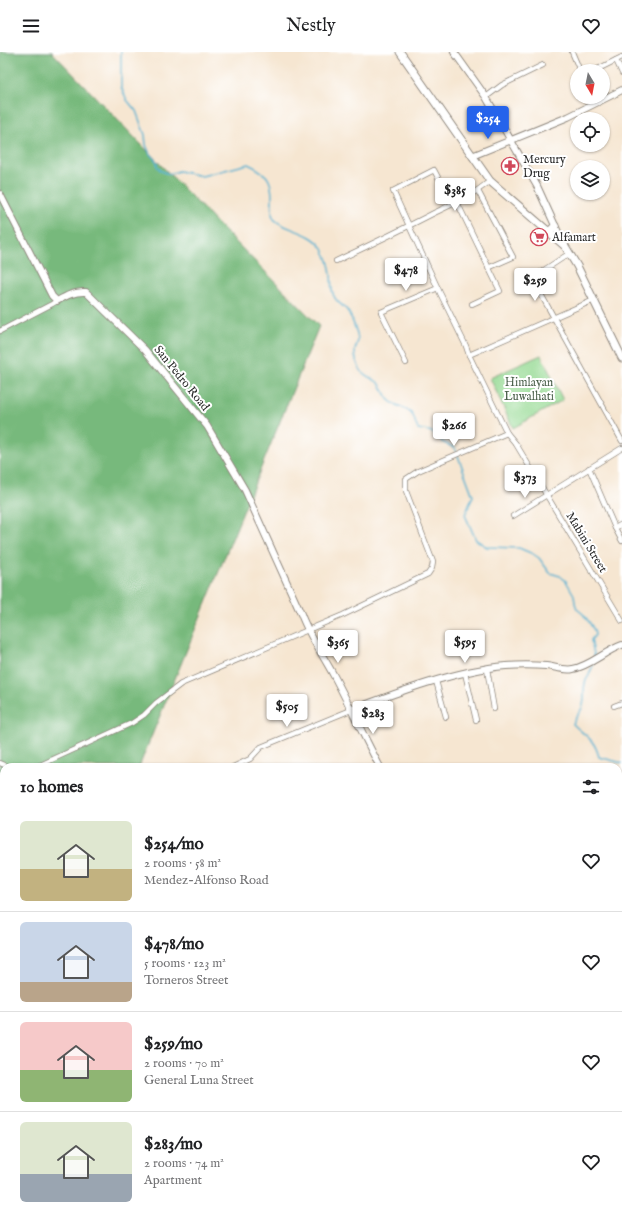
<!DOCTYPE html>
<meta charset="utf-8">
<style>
body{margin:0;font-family:"IM FELL English",serif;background:#f6f6f6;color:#202124;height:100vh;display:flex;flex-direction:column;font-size:15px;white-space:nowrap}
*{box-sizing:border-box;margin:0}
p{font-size:13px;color:#757577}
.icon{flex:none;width:22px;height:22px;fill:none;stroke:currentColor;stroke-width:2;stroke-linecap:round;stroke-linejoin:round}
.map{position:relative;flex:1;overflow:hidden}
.side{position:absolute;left:0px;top:711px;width:622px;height:456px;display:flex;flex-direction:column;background:#fff;border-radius:12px 12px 0 0;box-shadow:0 1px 3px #0004}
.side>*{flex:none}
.needle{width:26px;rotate:170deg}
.fabs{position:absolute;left:570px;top:12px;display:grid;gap:8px}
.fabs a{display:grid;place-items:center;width:40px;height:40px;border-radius:50%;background:#fff;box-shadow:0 1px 3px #0004;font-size:20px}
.price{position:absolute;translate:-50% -34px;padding:0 9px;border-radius:4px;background:#fff;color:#222;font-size:13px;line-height:26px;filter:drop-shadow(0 1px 2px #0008)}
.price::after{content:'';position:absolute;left:50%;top:24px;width:12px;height:9px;margin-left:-6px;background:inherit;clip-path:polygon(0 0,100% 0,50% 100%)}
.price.current{background:#2563eb;color:#fff}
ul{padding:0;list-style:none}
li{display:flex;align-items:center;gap:12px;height:100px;padding:0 20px}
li+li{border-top:1px solid #e0e0e0}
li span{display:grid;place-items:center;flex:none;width:112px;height:80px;border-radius:6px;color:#555}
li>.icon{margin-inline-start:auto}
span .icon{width:48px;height:48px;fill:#fffc;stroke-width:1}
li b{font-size:17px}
h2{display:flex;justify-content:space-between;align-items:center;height:48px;padding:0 20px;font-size:17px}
header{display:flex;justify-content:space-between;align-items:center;height:52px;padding:0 20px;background:#fff;font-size:18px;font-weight:600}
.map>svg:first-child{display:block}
.green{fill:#94d992;stroke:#60825e}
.forest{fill:#77b97c;stroke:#517254}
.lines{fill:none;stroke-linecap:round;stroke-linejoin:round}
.stream{stroke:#53b1d2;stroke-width:1.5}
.street-casing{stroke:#90887e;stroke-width:6}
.secondary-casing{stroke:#90887e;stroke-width:8}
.primary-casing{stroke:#90887e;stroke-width:9}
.street{stroke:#fff;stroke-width:4.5}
.secondary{stroke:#fff;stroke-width:6}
.primary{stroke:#fff;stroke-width:7}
.labels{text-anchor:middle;stroke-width:4;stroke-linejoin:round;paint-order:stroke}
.poi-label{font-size:12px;fill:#2b2b2b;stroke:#fff;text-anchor:start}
.street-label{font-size:12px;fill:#2b2b2b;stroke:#fff}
.park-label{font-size:12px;fill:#4a5f4a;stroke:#fff}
</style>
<header><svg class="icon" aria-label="menu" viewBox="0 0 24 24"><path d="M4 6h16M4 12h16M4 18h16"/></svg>Nestly<svg class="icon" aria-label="heart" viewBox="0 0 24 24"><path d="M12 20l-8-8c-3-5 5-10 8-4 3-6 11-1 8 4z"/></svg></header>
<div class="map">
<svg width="622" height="1167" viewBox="0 0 622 1167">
<rect width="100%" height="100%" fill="#fff"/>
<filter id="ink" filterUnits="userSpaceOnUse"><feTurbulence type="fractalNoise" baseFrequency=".025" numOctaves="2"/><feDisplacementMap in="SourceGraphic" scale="8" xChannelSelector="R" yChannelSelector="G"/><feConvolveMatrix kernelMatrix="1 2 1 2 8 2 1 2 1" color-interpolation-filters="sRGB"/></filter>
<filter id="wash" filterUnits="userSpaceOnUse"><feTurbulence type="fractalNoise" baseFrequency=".012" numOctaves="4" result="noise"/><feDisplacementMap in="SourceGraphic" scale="16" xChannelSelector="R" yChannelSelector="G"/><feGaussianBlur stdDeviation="0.9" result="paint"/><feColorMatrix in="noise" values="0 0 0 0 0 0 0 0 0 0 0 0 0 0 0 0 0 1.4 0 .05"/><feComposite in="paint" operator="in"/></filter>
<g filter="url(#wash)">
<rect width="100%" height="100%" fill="#f6e6d1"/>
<path class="green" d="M541 303 563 348 513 376 490 326Z"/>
<path class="forest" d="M0 0H52L217 171 319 274 139 715H4V1163H618V759L622 765V1167H0Z"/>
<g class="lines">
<g class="stream">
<path d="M121 0V35L127 48 136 59 145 83 146 93 150 102 157 110V114L161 119 169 122 179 119 202 124 248 112C272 123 272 130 272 155 272 159 271 163 274 167 283 178 313 179 323 197 327 204 330 214 331 223 332 230 330 239 335 246 337 250 342 253 346 257 351 263 357 279 358 288 358 291 355 295 355 299 355 305 357 312 360 317 364 325 373 326 379 331 384 337 384 344 390 349 396 354 405 355 411 361 416 366 414 371 418 377L429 379 438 383 442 390 455 396 473 444 465 463 476 488 487 495 519 496 533 502 539 506 550 521 560 524 566 529 574 543 575 551 577 557 583 562 589 570 594 578 595 583 591 588 595 606"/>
<path d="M594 612C591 616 591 619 589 623 588 626 585 628 585 631 583 639 585 646 583 653 581 662 575 662 573 672 586 685 594 686 599 705L622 711"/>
<path d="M462 1163 463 1167"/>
</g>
</g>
</g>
<g filter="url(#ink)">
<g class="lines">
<defs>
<g id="street">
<path d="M572 0 580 19"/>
<path d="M622 5 616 8 622 21"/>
<path d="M594 19 616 8"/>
<path d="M486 45 502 33 543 13"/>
<path d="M478 139 513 205 488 216"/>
<path d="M457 150 500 239 472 252"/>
<path d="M452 152 434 118 393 139 440 241 466 294 469 303 594 248"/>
<path d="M570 201 532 226 622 389"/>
<path d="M336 209C370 193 403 177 436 160 455 151 473 143 490 129"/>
<path d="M0 279 52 252 57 249"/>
<path d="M469 303 507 381 516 392 622 569"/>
<path d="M406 311 381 260 438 236"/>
<path d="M589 416 615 476 622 489"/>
<path d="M513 464 622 396"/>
<path d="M615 476 622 472"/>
<path d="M487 617 494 657"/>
<path d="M465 621 476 668"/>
<path d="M436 629 446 665"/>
<path d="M614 654 622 651"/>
<path d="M0 711 9 715"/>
<path d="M36 715 132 671 144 663 156 651 181 632 343 563 428 522 432 516 433 510 406 439V427L418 419 507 381"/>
<path d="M233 715 250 707 261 695 351 658"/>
</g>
<g id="secondary">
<path d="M454 0 486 45 537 134 563 191"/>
<path d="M472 104 568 65 622 38"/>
<path d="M0 142 52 244 57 249C66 244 75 239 86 240L145 298 207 374 245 438 301 562C309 584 323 603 334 624 350 654 364 685 380 715"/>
<path d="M351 658C398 640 457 618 506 614 519 613 533 613 546 614 555 615 565 619 573 617 590 614 605 599 622 593"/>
<path d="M331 1163 333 1167"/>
</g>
<g id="primary">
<path d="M400 0 490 129 565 194 577 214 622 306"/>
<path d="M547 179 551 178 555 174"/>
</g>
</defs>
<use href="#street" class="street-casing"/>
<use href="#secondary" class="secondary-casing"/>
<use href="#primary" class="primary-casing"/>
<use href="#street" class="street"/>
<use href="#secondary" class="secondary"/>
<use href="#primary" class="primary"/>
</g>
</g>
<defs>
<symbol id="pharmacy-ring" viewBox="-11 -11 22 22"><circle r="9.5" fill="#fff" stroke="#d1495b" stroke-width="1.5"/><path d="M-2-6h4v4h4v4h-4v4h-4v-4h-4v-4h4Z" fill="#d1495b"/></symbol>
<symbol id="supermarket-ring" viewBox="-11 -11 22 22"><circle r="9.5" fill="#fff" stroke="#d1495b" stroke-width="1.5"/><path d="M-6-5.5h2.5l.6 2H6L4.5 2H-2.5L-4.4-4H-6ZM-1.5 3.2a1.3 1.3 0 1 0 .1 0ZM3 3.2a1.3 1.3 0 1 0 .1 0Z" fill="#d1495b"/></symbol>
</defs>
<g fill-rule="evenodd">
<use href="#pharmacy-ring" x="500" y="104" width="20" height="20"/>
<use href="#supermarket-ring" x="529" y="175" width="20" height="20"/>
</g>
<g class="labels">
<g class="poi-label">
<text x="523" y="111">Mercury<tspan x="523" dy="14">Drug</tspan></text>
<text x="552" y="189">Alfamart</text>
</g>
<g class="street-label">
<text transform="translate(182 326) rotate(51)" y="4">San Pedro Road</text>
<text transform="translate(587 490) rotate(59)" y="4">Mabini Street</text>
</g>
<g class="park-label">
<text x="529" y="334">Himlayan<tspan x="529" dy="14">Luwalhati</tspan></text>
</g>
</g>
</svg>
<div class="fabs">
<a><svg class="needle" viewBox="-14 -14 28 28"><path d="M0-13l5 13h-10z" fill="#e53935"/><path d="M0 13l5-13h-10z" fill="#757577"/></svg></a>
<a><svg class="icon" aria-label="locate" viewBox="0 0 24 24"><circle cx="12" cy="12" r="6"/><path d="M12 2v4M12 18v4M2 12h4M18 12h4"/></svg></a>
<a><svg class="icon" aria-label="layers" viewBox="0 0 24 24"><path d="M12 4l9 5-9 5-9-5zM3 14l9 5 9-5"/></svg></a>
</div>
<b class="price current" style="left:488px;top:88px">$254</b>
<b class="price" style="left:455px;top:160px">$385</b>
<b class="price" style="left:406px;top:240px">$478</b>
<b class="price" style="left:535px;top:250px">$259</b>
<b class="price" style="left:454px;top:395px">$266</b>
<b class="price" style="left:525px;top:447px">$373</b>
<b class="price" style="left:338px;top:612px">$365</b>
<b class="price" style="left:465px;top:612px">$595</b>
<b class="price" style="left:287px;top:676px">$505</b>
<b class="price" style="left:373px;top:683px">$283</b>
<section class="side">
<h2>10 homes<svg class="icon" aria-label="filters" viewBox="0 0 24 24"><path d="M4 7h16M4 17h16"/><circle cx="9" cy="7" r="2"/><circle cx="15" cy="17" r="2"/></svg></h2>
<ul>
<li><span style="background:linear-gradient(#dfe7d0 60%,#c2b280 0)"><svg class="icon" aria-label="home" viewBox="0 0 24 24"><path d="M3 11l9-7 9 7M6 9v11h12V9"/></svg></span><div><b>$254/mo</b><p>2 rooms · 58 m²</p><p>Mendez-Alfonso Road</p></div><svg class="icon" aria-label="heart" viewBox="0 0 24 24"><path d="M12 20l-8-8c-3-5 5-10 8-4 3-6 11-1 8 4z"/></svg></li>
<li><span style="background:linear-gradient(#c9d6e8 75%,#b9a48a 0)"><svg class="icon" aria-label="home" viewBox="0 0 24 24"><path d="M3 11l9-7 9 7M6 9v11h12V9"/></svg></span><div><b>$478/mo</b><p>5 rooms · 123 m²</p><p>Torneros Street</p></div><svg class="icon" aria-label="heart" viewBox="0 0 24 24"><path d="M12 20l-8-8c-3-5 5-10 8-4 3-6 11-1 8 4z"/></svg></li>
<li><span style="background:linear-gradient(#f6c9c9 60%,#8fb573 0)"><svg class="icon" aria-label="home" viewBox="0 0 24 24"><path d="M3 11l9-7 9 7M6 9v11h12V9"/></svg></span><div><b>$259/mo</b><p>2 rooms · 70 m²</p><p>General Luna Street</p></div><svg class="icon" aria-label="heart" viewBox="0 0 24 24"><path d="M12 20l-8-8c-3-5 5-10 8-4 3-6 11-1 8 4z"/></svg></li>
<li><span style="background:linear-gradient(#dfe7d0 65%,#9aa5b1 0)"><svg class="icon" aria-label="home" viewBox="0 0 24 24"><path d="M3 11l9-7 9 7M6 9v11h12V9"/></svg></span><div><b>$283/mo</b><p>2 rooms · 74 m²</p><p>Apartment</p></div><svg class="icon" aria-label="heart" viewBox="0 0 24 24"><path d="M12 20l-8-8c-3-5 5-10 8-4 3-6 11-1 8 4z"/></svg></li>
</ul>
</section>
</div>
